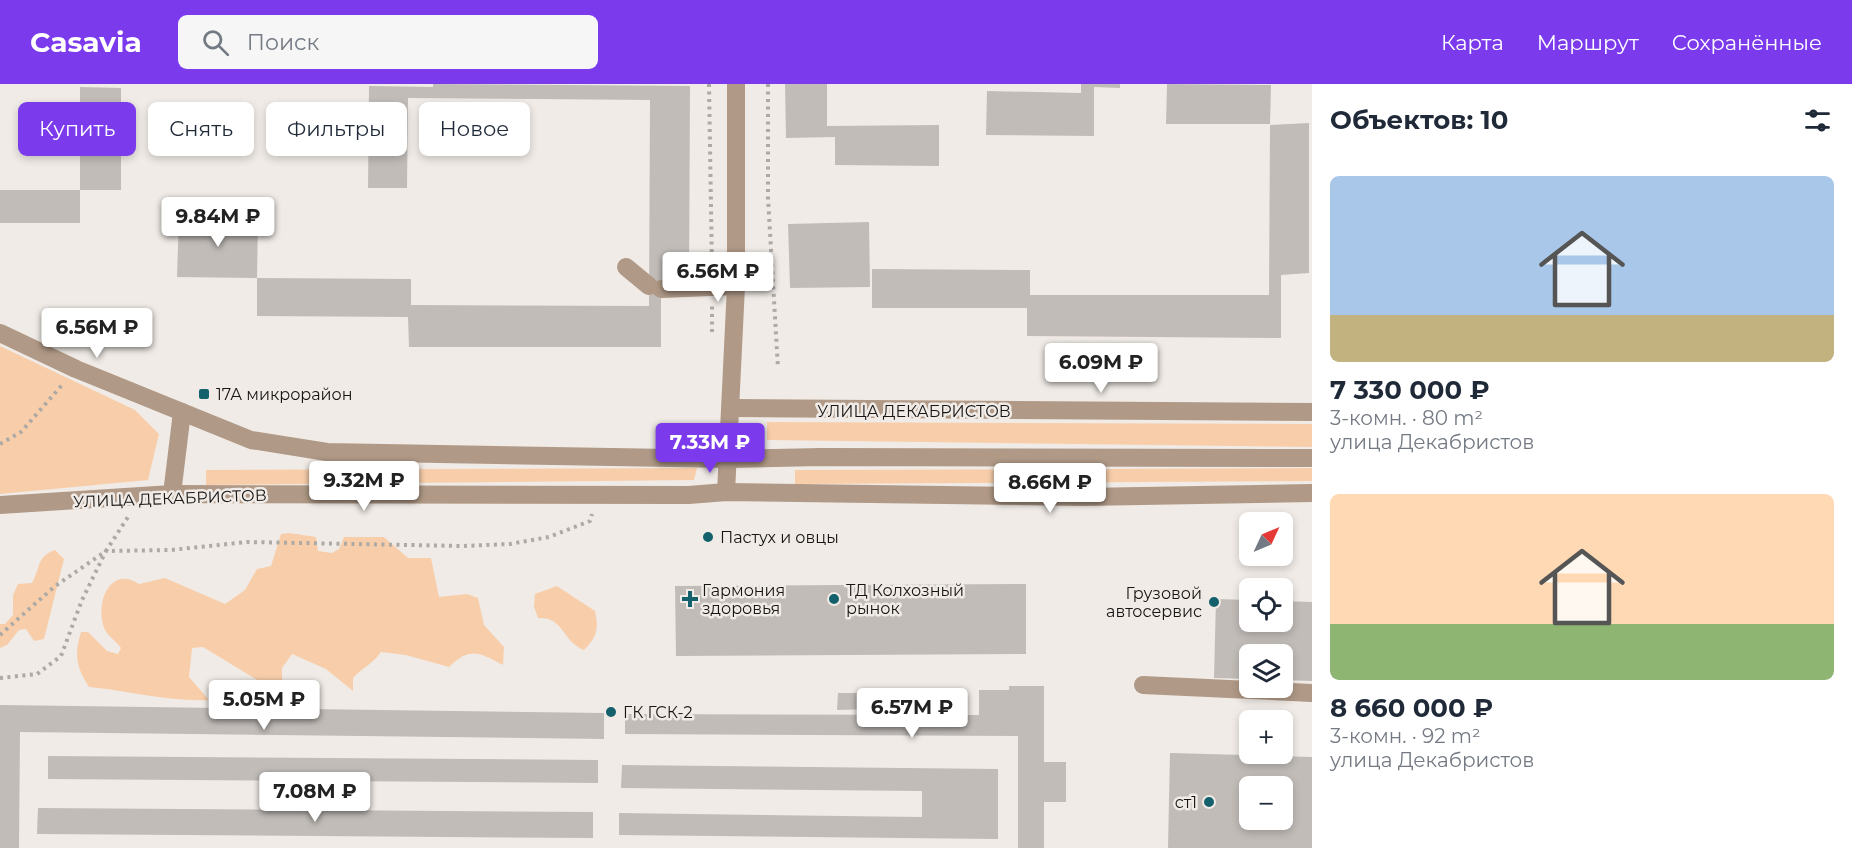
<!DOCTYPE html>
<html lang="ru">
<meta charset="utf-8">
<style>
body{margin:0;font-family:Montserrat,sans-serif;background:#f6f6f7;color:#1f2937;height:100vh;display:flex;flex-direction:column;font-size:22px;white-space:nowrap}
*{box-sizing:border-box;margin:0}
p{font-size:20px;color:#747a83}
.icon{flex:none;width:33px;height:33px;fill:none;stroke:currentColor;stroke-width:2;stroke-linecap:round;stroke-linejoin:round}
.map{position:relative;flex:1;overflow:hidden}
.panel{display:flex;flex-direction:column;background:#fff;width:540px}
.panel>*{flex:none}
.banner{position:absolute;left:18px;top:18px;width:570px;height:54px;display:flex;gap:12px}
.needle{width:39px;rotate:46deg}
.tools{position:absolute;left:1239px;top:428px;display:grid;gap:12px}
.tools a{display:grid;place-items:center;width:54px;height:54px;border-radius:9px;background:#fff;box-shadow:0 3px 9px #0003;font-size:30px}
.price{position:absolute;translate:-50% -51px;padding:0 14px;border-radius:6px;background:#fff;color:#222;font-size:20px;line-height:39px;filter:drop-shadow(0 2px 3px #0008)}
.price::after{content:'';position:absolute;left:50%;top:36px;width:18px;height:14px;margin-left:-9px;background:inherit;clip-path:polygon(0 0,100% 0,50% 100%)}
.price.current{background:#7c3aed;color:#fff}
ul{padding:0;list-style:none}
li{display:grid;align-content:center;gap:12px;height:318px;padding:0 18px}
li span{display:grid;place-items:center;height:186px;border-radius:9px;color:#555}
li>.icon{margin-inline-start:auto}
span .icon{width:108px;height:108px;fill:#fffc;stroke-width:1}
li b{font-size:26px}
h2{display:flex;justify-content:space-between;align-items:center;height:72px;padding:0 18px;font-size:26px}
.tag{padding:0 21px;border-radius:9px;background:#fff;box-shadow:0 3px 9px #0003;font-size:21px;line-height:54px}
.tag.current{background:#7c3aed;color:#fff}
header{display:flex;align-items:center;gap:36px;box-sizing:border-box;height:84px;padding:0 30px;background:#7c3aed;color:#fff}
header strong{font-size:28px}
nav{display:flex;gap:33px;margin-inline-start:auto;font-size:21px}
.search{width:420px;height:54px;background:#f6f6f7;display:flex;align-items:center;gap:15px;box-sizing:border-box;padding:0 21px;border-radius:9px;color:#747a83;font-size:22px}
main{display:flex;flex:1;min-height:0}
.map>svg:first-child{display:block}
.green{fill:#f8ceaa}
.building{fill:#c1bcb8;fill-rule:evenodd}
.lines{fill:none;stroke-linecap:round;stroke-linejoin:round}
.path{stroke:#ada9a5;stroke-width:4;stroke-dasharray:3 4.5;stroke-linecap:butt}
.minor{stroke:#b09986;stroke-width:18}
.poi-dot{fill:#15606d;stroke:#f0ebe6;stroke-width:2}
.labels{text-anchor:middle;stroke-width:5;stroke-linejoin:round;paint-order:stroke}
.poi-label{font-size:16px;fill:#171514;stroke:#f0ebe6;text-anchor:start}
.street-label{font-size:16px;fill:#171514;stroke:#f0ebe6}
</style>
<header>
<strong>Casavia</strong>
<div class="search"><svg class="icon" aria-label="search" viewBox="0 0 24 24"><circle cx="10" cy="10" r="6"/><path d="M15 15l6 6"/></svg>Поиск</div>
<nav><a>Карта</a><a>Маршрут</a><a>Сохранённые</a></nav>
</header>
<main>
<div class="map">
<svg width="1312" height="764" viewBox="0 0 1312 764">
<rect width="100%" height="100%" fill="#f0ebe6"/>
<g class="green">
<path d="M0 262 135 326 159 350 148 396 0 410Z"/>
<path d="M767 338 1312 340V363L767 356Z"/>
<path d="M697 384 694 396 206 401V386Z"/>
<path d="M1312 384V397L795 400V386Z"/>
<path d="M289 449 316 453 318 467 332 469 339 465 344 453H384L408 474H431L439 513 467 510 478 514 484 541 504 563 503 581C478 568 470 563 449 583L406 571 381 568C373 580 363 583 353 594V607L326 585 292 570 282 584V599L272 605 203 563 192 564 189 593 209 616C170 618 129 607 89 603 76 582 74 571 81 548H88L107 567 118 570 121 564C117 558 108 552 105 546 94 522 109 480 139 500L165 494 225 520 245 506 257 485 271 482 281 450Z"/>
<path d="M55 466 64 475 44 555 34 557 26 545 19 546 7 561 0 564V540H5L13 531V511L18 500 32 499C41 483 36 473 55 466Z"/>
<path d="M557 502 595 527C599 545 597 553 584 566 561 557 565 533 538 534L534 523 535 510Z"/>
</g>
<g class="building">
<path d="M433 0 690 2 689 201H661V263H409L408 233 257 232V194L411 195V221L649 222 650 16 408 14 407 104H368L369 2 433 3Z"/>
<path d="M785 0H827V42L939 41V82L835 81V53L786 54Z"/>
<path d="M1081 0H1120V4L1094 3V52L986 51 987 7 1081 9Z"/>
<path d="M1167 0 1271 1 1270 40H1166Z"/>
<path d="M80 3 121 4V106H80Z"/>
<path d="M1309 39V189L1281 191V254L1027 252V224H872V185L1030 186V211H1269L1270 41Z"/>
<path d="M201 47V71H179V48Z"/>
<rect x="0" y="106" width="80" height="33"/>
<path d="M179 133 258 134 257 194 177 193Z"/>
<path d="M869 138 870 203 790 204 788 140Z"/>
<path d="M1026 500V570L676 572 675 502Z"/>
<path d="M1216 515 1250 516V537H1282V517L1312 518V597L1282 596V570H1250V595L1214 594Z"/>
<path d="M1009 602H1044V678H1066V718H1044V764H1018V652L625 650V630L979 631V606H1009Z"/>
<path d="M838 609H873V625L837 626Z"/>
<path d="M0 621 604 629V655L20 648 19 764H0Z"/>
<path d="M1170 669 1312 673V764H1168ZM1250 702H1282V735H1250Z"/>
<path d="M48 672 598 676V699L48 695Z"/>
<path d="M622 681 998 685V755L619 751V729L922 733V707L621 704Z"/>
<path d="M38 724 593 728V754L37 750Z"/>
</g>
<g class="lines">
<g class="path">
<path d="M709 0 712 185"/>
<path d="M768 0V114L778 284"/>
<path d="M712 248V220"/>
<path d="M0 360 21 348 62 301"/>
<path d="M0 551 54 503 106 467 128 433"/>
<path d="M0 594 37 590 61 572 82 516 106 467 171 466 247 458 463 462 510 460 549 453 590 437 592 430"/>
</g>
<g class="minor">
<path d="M626 183 649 202"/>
<path d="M661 205 736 202"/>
<path d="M0 249 76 285 251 356 327 368 730 375 821 373 1312 374"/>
<path d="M732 324 1312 328"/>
<path d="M726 408 736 202V0"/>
<path d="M172 410 182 328"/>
<path d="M0 421 172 410 689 411 726 408 1084 413 1312 409"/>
<path d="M1143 601 1312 609"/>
</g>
</g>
<g class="poi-dot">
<rect x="198" y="304" width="12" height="12" rx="3"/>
<circle cx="708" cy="453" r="6"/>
<path d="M687 506h6v6h6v6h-6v6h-6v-6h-6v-6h6z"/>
<circle cx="834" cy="515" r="6"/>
<circle cx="1214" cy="518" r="6"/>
<circle cx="611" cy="628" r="6"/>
<circle cx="1209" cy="718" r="6"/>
</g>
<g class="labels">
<g class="poi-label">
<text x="216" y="316">17А микрорайон</text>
<text x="720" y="459">Пастух и овцы</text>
<text x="702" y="512">Гармония<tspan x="702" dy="18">здоровья</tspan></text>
<text x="846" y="512">ТД Колхозный<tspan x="846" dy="18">рынок</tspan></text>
<text x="1202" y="515" text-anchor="end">Грузовой<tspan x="1202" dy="18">автосервис</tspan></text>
<text x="623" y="634">ГК ГСК-2</text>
<text x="1197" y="724" text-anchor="end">ст1</text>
</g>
<g class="street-label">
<text x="914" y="333">УЛИЦА ДЕКАБРИСТОВ</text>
<text transform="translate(170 414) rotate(-2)" y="6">УЛИЦА ДЕКАБРИСТОВ</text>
</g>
</g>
</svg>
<div class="tools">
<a><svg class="needle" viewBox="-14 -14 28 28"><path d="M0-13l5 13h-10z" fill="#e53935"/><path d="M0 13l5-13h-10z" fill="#747a83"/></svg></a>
<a><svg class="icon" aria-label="locate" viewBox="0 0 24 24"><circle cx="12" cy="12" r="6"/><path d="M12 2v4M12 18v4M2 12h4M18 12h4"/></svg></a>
<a><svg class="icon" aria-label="layers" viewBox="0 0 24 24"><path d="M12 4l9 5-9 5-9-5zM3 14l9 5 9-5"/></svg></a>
<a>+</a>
<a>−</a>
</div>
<b class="price" style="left:218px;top:164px">9.84M ₽</b>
<b class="price" style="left:718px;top:219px">6.56M ₽</b>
<b class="price" style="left:97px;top:275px">6.56M ₽</b>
<b class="price" style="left:1101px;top:310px">6.09M ₽</b>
<b class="price current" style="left:710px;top:390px">7.33M ₽</b>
<b class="price" style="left:364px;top:428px">9.32M ₽</b>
<b class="price" style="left:1050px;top:430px">8.66M ₽</b>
<b class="price" style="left:264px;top:647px">5.05M ₽</b>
<b class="price" style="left:912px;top:655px">6.57M ₽</b>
<b class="price" style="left:315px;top:739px">7.08M ₽</b>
<div class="banner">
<a class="tag current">Купить</a>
<a class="tag">Снять</a>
<a class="tag">Фильтры</a>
<a class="tag">Новое</a>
</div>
</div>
<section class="panel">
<h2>Объектов: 10<svg class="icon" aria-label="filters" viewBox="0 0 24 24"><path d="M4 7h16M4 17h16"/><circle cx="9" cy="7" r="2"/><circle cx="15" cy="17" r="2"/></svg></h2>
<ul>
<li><span style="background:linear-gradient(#a9c7e8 75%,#c2b280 0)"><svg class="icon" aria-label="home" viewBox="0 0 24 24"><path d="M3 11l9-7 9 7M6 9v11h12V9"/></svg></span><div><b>7 330 000 ₽</b><p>3-комн. · 80 m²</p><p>улица Декабристов</p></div></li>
<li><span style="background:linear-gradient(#ffd9b3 70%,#8fb573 0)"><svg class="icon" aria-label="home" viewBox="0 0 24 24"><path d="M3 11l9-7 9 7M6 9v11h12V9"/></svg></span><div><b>8 660 000 ₽</b><p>3-комн. · 92 m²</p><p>улица Декабристов</p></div></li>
</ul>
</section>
</main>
